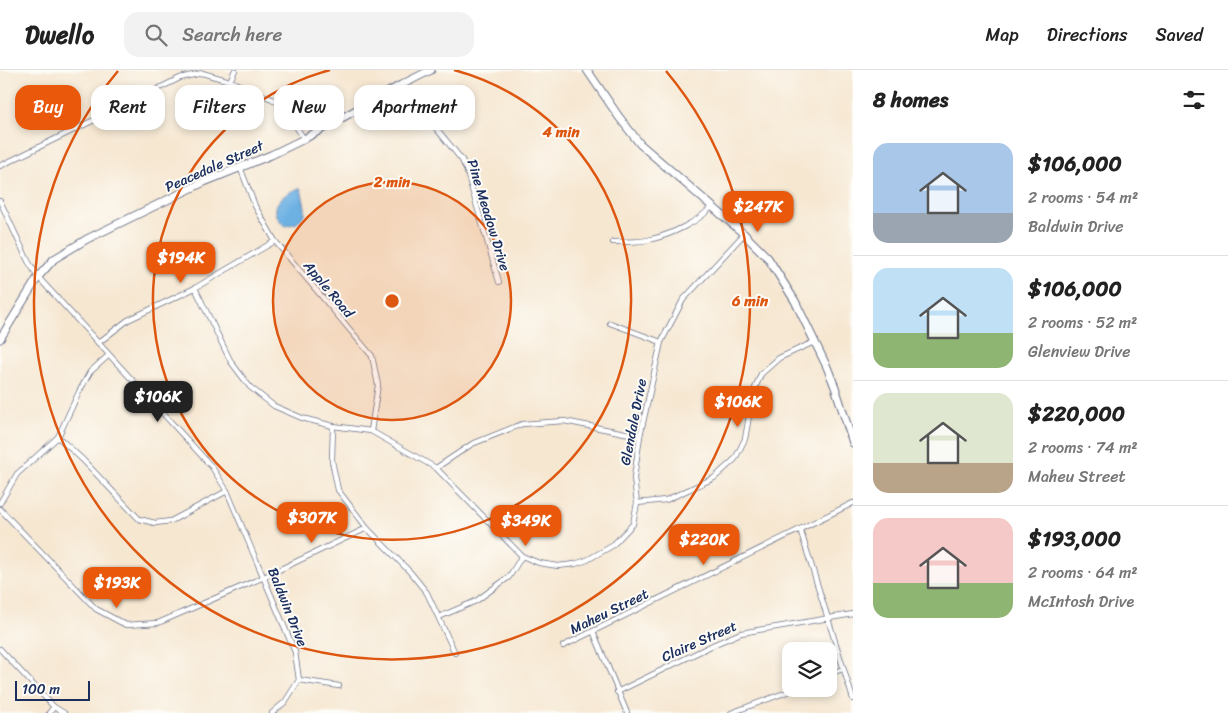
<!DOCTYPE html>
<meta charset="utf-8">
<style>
body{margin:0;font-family:Sriracha,sans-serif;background:#f2f2f2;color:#222;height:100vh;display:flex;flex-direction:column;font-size:19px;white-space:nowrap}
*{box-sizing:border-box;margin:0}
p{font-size:16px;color:#767676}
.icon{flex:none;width:28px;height:28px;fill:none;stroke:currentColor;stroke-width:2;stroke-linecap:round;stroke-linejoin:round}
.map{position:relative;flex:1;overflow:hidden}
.details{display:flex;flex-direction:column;background:#fff;width:375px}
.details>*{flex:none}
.hud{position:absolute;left:15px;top:15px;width:475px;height:45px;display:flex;gap:10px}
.buttons{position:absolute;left:782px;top:572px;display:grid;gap:10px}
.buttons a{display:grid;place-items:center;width:55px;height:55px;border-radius:10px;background:#fff;box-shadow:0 2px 8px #0003;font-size:25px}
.scale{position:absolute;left:15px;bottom:12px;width:75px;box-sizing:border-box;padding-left:5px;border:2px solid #1b2f5e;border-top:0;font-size:14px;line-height:18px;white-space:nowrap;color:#1b2f5e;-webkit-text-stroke:4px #fdfcf7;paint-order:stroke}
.price{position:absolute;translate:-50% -42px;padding:0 11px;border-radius:10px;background:#ea580c;color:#fff;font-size:16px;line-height:32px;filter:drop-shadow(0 1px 2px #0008)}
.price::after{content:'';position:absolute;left:50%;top:30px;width:15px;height:11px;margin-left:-8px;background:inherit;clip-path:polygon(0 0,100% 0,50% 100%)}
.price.active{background:#222;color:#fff}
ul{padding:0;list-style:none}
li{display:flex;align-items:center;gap:15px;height:125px;padding:0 20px}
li+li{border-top:1px solid #e0e0e0}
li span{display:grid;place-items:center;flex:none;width:140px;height:100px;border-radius:15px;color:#555}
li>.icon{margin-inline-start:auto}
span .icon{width:60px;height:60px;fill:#fffc;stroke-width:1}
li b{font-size:21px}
h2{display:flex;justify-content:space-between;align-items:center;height:60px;padding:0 20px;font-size:21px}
.pill{padding:0 18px;border-radius:15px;background:#fff;box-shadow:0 2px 8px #0003;font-size:18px;line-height:45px}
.pill.active{background:#ea580c;color:#fff}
header{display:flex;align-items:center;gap:30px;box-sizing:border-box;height:70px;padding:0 25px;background:#fff;border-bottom:1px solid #e0e0e0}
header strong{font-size:24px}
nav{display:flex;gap:28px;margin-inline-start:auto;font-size:18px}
.search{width:350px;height:45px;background:#f2f2f2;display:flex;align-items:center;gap:12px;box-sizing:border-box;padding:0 18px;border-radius:15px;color:#767676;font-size:19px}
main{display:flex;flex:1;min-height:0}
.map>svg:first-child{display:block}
.water{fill:#6db1e3;stroke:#4470a0}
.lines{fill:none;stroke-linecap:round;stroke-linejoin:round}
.street-casing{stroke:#686f86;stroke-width:6}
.secondary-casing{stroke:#686f86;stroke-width:9}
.street{stroke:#fff;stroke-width:4.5}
.secondary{stroke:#fff;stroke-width:7}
.ring{fill:none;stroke:#de5710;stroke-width:2.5}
.labels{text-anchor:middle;stroke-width:4;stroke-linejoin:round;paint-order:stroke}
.street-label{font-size:14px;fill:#1b2f5e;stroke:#fdfcf7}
.centre{fill:#de5710;stroke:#fdfcf7;stroke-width:2.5}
.ring-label{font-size:15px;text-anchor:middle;font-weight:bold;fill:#de5710;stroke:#fdfcf7;stroke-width:4;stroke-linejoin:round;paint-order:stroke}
</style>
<header>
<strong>Dwello</strong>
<div class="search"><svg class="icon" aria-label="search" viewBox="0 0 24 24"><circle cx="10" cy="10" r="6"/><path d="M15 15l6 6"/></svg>Search here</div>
<nav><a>Map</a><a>Directions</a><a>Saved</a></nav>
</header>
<main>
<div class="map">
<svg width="853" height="643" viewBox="0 0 853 643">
<rect width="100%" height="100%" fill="#fdfcf7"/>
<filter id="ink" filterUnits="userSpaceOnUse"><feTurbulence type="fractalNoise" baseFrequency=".02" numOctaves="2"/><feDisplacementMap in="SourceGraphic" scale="10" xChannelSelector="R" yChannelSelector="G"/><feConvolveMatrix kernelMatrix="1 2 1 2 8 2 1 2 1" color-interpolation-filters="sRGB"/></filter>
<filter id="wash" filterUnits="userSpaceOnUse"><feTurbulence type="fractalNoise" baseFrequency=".0096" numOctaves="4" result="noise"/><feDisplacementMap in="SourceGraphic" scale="20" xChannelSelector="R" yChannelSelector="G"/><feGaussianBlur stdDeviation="1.12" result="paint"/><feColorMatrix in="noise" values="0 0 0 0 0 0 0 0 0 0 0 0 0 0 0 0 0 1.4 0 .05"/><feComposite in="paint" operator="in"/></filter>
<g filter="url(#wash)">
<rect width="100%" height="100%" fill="#f6e7d1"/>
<path class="water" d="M297 119H301L305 137V144L297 153 285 156C267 140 278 126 297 119Z"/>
</g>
<g filter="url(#ink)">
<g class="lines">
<defs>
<g id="street">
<path d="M230 11 235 0"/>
<path d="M401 15 462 90 467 102 499 212"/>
<path d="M0 96 180 8 202 3 230 11 272 29 283 36 304 69"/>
<path d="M240 97 255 136 275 171 372 286 378 315 371 361"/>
<path d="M0 131 28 191 38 207 212 397 227 421 295 582 299 610 285 632 272 643"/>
<path d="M613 172C625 171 640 173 652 169 670 165 700 151 711 137"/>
<path d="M195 218 231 292 250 317 274 336 302 348 333 356 371 361 436 398 522 486 539 493 558 496 575 494 587 490 612 476 633 454 637 433 634 408 640 366 661 272 683 230 744 164"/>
<path d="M610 253 661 272"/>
<path d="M98 273 128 250 195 218 275 171"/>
<path d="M333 356 332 391 338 420 367 458 410 502 427 523 455 583"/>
<path d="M58 367 83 390 139 449 155 453 171 451 227 421"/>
<path d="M436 398 472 374 522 354 564 351 640 366"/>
<path d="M0 433 17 404 58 367 79 322 90 302 109 285"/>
<path d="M637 433 666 430 714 408 735 389 745 369 753 323 761 304 779 288 814 272"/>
<path d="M0 439 96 539 126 555 158 553 264 507 367 458"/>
<path d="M800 459 853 629"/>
<path d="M439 547 476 531 509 507 522 486"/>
<path d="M593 561 627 643"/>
<path d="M563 576 853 433"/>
<path d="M0 579 54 637 64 643"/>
<path d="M829 604 843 599"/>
<path d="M299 610 339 616"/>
<path d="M617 622 715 574 741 563 853 544"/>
<path d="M49 643 54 637"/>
<path d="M731 643 795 619"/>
</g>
<g id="secondary">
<path d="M587 0 619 47 640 74 744 164 768 188 795 231 827 297 835 317 853 373"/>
<path d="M0 269 38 207 54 189 87 169 204 112 271 85 304 69 401 15 431 0"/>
</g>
</defs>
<use href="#street" class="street-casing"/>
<use href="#secondary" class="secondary-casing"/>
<use href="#street" class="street"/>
<use href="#secondary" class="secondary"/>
</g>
</g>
<circle cx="392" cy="231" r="119" fill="#de5710" fill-opacity=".12"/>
<g class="ring">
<circle cx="392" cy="231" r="119"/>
<path d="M454 0A239 239 0 1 1 330 0"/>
<path d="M666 1A358 358 0 1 1 118 1"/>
</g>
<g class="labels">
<g class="street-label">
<text transform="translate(214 96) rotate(-24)" y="5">Peacedale Street</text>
<text transform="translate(489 145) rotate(73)" y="5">Pine Meadow Drive</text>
<text transform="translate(329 219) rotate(50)" y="5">Apple Road</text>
<text transform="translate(633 352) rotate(-79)" y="5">Glendale Drive</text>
<text transform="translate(288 537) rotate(68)" y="5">Baldwin Drive</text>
<text transform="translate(609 541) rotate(-26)" y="5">Maheu Street</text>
<text transform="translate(699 571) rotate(-24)" y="5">Claire Street</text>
</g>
</g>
<circle cx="392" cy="231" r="8" class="centre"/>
<g class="ring-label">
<text x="561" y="67">4 min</text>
<text x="392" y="117">2 min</text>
<text x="750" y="236">6 min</text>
</g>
</svg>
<div class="buttons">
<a><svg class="icon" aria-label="layers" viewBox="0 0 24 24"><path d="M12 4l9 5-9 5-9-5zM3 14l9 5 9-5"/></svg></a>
</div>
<div class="scale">100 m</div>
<b class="price" style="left:758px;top:163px">$247K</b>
<b class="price" style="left:181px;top:214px">$194K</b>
<b class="price active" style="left:158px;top:353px">$106K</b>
<b class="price" style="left:738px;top:358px">$106K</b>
<b class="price" style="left:312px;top:474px">$307K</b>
<b class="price" style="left:526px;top:477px">$349K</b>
<b class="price" style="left:704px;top:496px">$220K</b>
<b class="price" style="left:117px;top:539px">$193K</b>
<div class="hud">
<a class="pill active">Buy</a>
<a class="pill">Rent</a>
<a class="pill">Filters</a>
<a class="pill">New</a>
<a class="pill">Apartment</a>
</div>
</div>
<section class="details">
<h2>8 homes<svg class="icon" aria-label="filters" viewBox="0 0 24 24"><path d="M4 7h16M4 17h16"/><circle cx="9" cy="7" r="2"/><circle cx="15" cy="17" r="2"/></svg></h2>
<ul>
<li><span style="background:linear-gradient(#a9c7e8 70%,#9aa5b1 0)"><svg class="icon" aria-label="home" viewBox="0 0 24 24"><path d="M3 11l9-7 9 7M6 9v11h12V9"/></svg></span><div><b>$106,000</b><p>2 rooms · 54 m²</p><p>Baldwin Drive</p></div></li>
<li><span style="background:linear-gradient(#bfe0f5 65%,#8fb573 0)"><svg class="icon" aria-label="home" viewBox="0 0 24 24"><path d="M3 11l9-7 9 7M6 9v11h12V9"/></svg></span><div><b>$106,000</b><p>2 rooms · 52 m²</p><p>Glenview Drive</p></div></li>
<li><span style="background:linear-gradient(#dfe7d0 70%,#b9a48a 0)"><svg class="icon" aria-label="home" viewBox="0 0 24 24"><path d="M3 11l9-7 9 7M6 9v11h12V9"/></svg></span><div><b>$220,000</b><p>2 rooms · 74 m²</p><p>Maheu Street</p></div></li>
<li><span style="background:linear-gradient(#f6c9c9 65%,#8fb573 0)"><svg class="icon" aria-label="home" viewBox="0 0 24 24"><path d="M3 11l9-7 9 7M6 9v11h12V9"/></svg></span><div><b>$193,000</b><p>2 rooms · 64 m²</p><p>McIntosh Drive</p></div></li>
</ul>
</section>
</main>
